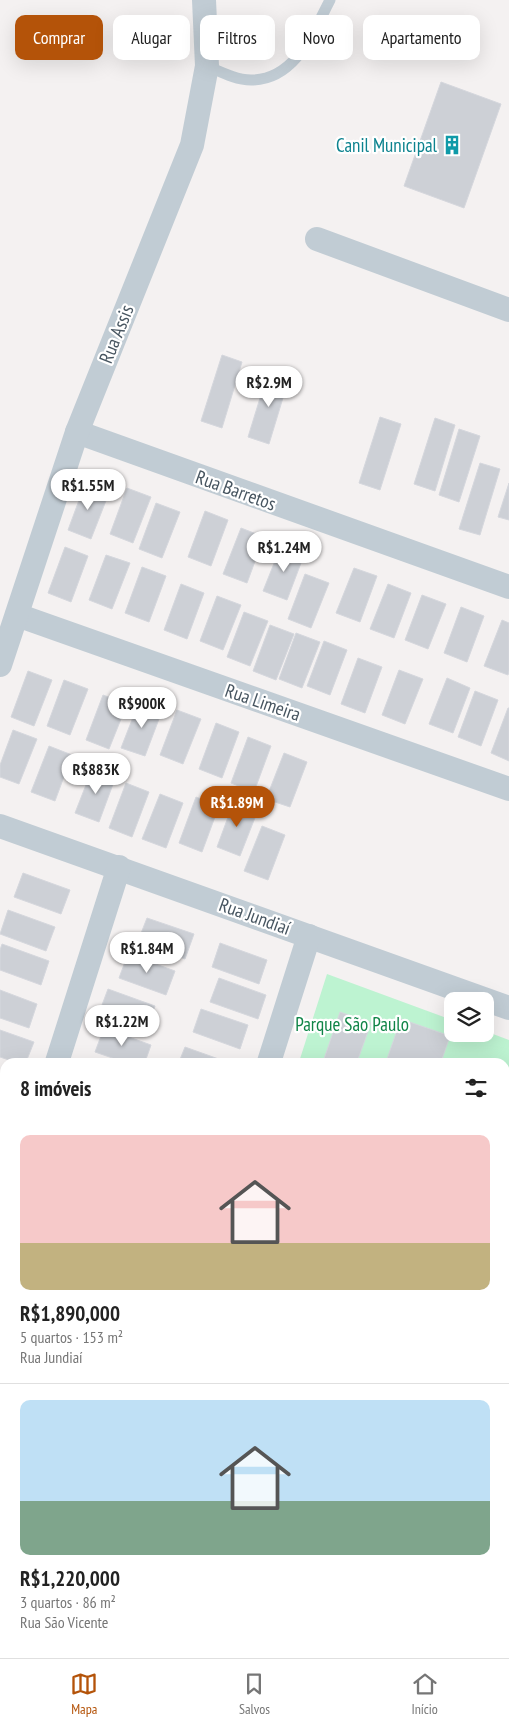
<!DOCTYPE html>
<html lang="pt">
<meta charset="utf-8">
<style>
body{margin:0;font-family:"PT Sans Narrow",sans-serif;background:#f2f2f2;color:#222;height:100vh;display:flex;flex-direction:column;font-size:19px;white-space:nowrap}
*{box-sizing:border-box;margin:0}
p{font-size:16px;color:#767676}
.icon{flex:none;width:28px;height:28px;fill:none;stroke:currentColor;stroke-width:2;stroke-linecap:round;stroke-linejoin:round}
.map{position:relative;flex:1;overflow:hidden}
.sheet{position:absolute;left:0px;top:1058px;width:510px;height:601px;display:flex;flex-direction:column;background:#fff;border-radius:15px 15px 0 0;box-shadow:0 5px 20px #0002}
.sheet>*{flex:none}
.hud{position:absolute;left:15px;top:15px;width:480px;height:45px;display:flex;gap:10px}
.buttons{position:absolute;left:444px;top:992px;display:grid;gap:10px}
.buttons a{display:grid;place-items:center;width:50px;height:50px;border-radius:10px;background:#fff;box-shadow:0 5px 20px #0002;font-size:25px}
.price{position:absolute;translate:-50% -42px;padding:0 11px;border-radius:18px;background:#fff;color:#222;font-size:16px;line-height:32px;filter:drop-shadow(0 1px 2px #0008)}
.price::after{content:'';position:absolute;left:50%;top:30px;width:15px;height:11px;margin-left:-8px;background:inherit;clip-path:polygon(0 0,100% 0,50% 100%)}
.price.selected{background:#b45309;color:#fff}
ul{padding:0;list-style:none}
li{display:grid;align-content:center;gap:10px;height:265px;padding:0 20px}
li+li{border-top:1px solid #e0e0e0}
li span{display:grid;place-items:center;height:155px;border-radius:10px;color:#555}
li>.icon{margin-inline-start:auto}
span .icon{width:90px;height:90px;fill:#fffc;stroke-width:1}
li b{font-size:21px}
h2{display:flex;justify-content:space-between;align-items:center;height:60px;padding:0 20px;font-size:21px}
.chip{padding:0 18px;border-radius:10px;background:#fff;box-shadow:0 5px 20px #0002;font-size:18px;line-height:45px}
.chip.selected{background:#b45309;color:#fff}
.tab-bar{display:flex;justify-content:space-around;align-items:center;height:70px;border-top:1px solid #e0e0e0;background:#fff;font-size:14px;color:#767676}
.tab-bar a{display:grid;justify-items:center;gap:2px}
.tab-bar .selected{color:#b45309}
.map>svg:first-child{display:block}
.green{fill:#bdf3d1}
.building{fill:#cdd0d6;stroke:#d5d7dd}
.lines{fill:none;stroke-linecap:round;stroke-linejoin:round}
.lane{stroke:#c1ccd4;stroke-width:11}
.street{stroke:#c1ccd4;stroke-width:24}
.labels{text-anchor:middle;stroke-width:4.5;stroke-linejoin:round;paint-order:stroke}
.culture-label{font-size:19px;fill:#0d838f;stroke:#fff;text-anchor:end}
.street-label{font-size:19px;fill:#475560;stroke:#fff}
.park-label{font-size:19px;fill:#108447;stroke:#fff}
</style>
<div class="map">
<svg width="509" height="1658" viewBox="0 0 509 1658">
<rect width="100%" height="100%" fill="#f4f1f1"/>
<g class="green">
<path d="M327 974 452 1020V1034H485V1031L509 1040V1524L505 1522V1062H299Z"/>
<path d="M0 1449 5 1450V1654H449L446 1658H0Z"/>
</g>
<g class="building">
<path d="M441 82 501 104 464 208 404 186Z"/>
<path d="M222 355 242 362 222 428 201 421Z"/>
<path d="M268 372 289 378 269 444 248 437Z"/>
<path d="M380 417 401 424 380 490 359 483Z"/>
<path d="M435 418 455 425 435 491 414 484Z"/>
<path d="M459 429 480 436 459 502 439 495Z"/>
<path d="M480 463 500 469 480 535 459 529Z"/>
<path d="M509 483V520L498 517Z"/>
<path d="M85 484 109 493 91 539 68 530Z"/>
<path d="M127 488 151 497 133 543 110 534Z"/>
<path d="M156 503 180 512 162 558 139 549Z"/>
<path d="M205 511 228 520 211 566 188 557Z"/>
<path d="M241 528 264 537 247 583 223 574Z"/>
<path d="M281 546 304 555 287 600 263 591Z"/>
<path d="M65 547 88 556 71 602 48 593Z"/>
<path d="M106 555 130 563 112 609 89 600Z"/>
<path d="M142 567 166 576 149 622 125 613Z"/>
<path d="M354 568 377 576 360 622 336 613Z"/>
<path d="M305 574 329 583 311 628 288 619Z"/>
<path d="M181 584 204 593 187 639 164 630Z"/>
<path d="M388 584 411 593 394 638 370 629Z"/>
<path d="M422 595 446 604 428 649 405 640Z"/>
<path d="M217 596 241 605 223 650 200 641Z"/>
<path d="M461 607 484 616 467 662 444 653Z"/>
<path d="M244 612 268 621 250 666 227 657Z"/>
<path d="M502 620 509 623V671L508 675 484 666Z"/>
<path d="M270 625 294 634 276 680 253 671Z"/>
<path d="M296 633 320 642 302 688 279 679Z"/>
<path d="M324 641 347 650 330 695 307 686Z"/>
<path d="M358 658 382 667 365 713 341 704Z"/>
<path d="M399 670 423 679 405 724 382 715Z"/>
<path d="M28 671 52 680 34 726 11 717Z"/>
<path d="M447 678 470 688 453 733 429 724Z"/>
<path d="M64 680 88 689 70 735 47 726Z"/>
<path d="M475 691 498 700 481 746 458 737Z"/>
<path d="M103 695 127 704 109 749 86 740Z"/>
<path d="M139 702 162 711 145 756 121 748Z"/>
<path d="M508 708H509V761L491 753Z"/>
<path d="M177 710 201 719 183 764 160 755Z"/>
<path d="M216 723 239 732 222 778 199 769Z"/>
<path d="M13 730 37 739 19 784 0 777V765Z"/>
<path d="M248 737 271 746 254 792 231 783Z"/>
<path d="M49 746 72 755 55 801 31 792Z"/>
<path d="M284 753 307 762 290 807 266 799Z"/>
<path d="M93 767 116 776 99 822 75 813Z"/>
<path d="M126 783 149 792 132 837 109 828Z"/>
<path d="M160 794 183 803 166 848 142 839Z"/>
<path d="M196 797 219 806 202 852 179 843Z"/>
<path d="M234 801 258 810 240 856 217 847Z"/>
<path d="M262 826 285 835 268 880 244 871Z"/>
<path d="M23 873 70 890 61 914 14 897Z"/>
<path d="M8 910 55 927 46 951 0 934Z"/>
<path d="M147 918 194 934 185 959 138 941Z"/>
<path d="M220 943 267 960 259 984 212 967Z"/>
<path d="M2 944 49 961 41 985 0 970V950Z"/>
<path d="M128 954 175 971 166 995 119 978Z"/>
<path d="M219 978 266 995 258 1019 210 1002Z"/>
<path d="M108 989 155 1006 146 1030 99 1013Z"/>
<path d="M0 990 37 1004 29 1028 0 1018Z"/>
<path d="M201 1009 248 1025 240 1049 193 1032Z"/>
<path d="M340 1012 371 1023 357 1062H323Z"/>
<path d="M401 1019 450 1036 441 1062H386Z"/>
<path d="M104 1028 151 1045 145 1062H124L95 1052Z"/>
<path d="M0 1030 34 1042 26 1062H15L0 1057Z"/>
<path d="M185 1047 227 1062H179Z"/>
<path d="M0 1073 5 1075V1102L0 1100Z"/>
<path d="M0 1113 5 1115V1123L0 1137Z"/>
</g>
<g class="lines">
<path class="lane" d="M207 66C221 72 236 80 251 80 295 80 313 33 330 0"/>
<g class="street">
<path d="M317 239 509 310"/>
<path d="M77 432 509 587"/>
<path d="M17 615 509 789"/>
<path d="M0 665 77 432 192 145 207 66 204 0"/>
<path d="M0 826 509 1008"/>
<path d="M57 1062 119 867"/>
<path d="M269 1062 309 936"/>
<path d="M0 1239 5 1224"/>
<path d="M0 1377 5 1379"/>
<path d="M505 1553 509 1554"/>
</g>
</g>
<defs>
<symbol id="building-bare" viewBox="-9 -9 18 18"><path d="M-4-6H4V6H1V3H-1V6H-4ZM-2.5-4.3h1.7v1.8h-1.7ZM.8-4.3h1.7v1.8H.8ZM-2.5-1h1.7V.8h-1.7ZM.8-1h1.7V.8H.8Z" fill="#0f9aa8" stroke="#fff" stroke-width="2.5" paint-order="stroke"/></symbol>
</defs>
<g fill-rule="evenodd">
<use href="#building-bare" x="438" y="131" width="28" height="28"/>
</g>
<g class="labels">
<g class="culture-label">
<text x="437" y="152">Canil Municipal</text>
</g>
<g class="street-label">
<text transform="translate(116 334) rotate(-68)" y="7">Rua Assis</text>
<text transform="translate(236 490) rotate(20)" y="7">Rua Barretos</text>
<text transform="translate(263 702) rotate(19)" y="7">Rua Limeira</text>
<text transform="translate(255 916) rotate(20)" y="7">Rua Jundiaí</text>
</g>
<g class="park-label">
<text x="352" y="1031">Parque São Paulo</text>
</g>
</g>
</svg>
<div class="buttons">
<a><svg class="icon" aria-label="layers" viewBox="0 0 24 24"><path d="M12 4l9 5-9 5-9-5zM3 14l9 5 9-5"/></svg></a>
</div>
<b class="price" style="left:269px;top:408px">R$2.9M</b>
<b class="price" style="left:88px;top:511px">R$1.55M</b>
<b class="price" style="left:284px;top:573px">R$1.24M</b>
<b class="price" style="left:142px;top:729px">R$900K</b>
<b class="price" style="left:96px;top:795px">R$883K</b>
<b class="price selected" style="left:237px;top:828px">R$1.89M</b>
<b class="price" style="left:147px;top:974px">R$1.84M</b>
<b class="price" style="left:122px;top:1047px">R$1.22M</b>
<div class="hud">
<a class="chip selected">Comprar</a>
<a class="chip">Alugar</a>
<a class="chip">Filtros</a>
<a class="chip">Novo</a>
<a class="chip">Apartamento</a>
</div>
<section class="sheet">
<h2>8 imóveis<svg class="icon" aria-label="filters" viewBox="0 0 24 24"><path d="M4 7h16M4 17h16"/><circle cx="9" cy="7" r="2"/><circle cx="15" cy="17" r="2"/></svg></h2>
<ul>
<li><span style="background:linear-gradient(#f6c9c9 70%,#c2b280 0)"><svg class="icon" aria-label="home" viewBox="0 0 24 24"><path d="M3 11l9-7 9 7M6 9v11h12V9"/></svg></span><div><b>R$1,890,000</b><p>5 quartos · 153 m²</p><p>Rua Jundiaí</p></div></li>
<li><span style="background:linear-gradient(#bfe0f5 65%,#7fa58c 0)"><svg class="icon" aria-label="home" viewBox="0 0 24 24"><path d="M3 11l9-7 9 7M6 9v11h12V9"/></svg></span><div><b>R$1,220,000</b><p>3 quartos · 86 m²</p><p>Rua São Vicente</p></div></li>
</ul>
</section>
</div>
<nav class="tab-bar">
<a class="selected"><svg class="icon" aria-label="map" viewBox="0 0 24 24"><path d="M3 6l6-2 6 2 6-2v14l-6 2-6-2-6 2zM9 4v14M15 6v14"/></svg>Mapa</a>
<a><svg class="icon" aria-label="saved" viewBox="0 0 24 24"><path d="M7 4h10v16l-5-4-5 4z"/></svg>Salvos</a>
<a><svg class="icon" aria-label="home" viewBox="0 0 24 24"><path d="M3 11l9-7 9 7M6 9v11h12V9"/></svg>Início</a>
</nav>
